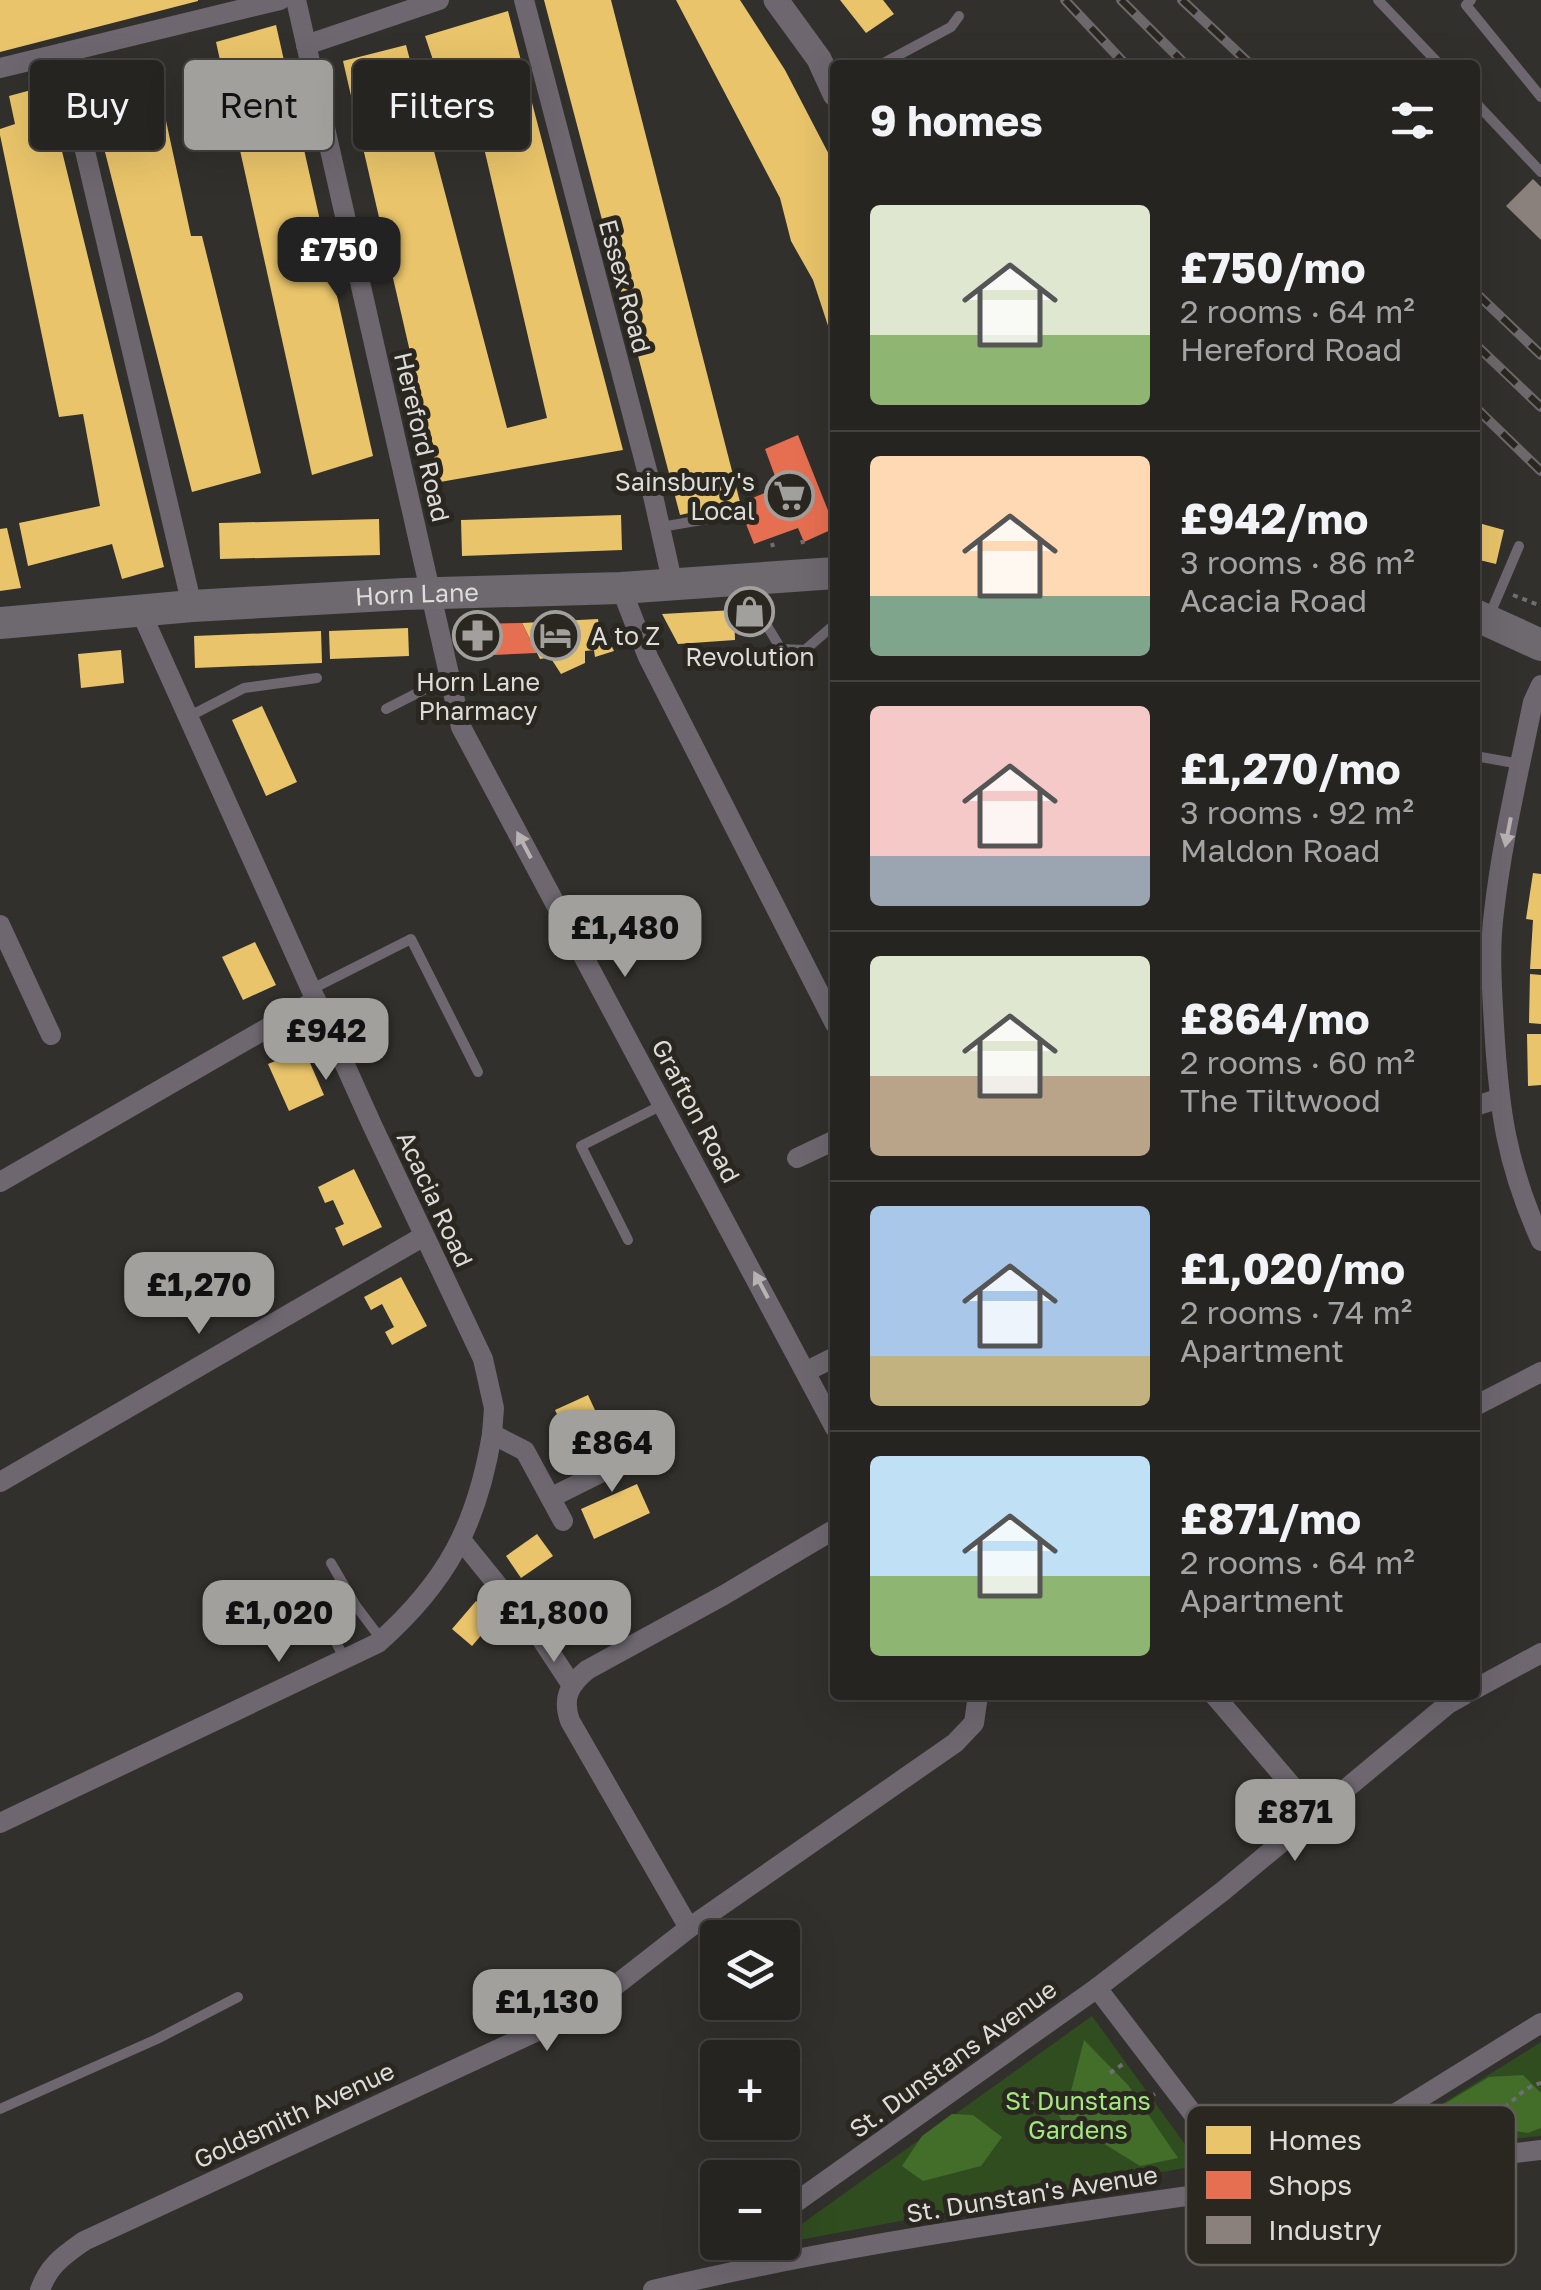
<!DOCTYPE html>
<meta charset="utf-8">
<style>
body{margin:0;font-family:"Golos Text",sans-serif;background:#32302e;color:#f1f3f6;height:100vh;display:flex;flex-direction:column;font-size:38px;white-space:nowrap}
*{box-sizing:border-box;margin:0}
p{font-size:32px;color:#a4a4a5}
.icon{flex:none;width:55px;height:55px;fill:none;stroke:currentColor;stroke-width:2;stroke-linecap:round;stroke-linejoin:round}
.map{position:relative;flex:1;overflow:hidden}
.side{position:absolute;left:830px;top:60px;width:650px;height:1640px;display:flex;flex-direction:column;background:#262421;border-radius:10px;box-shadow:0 10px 40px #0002,0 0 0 2px #42413f}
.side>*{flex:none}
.top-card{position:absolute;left:30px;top:60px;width:650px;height:90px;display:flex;gap:20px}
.tools{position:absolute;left:700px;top:1920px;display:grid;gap:20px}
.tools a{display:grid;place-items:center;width:100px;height:100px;border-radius:10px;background:#262421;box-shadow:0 10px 40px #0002,0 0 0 2px #42413f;font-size:50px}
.price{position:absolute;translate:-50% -85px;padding:0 22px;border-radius:20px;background:#a2a09c;color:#111;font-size:32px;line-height:65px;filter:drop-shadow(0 2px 5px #0008)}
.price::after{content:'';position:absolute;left:50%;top:60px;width:30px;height:22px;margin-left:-15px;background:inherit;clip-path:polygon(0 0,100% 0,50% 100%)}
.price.selected{background:#222;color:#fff}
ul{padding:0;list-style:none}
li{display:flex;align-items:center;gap:30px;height:250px;padding:0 40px}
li+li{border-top:2px solid #42413f}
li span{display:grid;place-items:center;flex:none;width:280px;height:200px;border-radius:10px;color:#555}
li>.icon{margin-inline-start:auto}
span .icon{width:120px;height:120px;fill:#fffc;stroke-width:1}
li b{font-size:42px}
h2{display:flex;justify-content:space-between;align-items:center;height:120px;padding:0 40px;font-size:42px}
.tag{padding:0 35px;border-radius:10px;background:#262421;box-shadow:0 10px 40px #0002,0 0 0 2px #42413f;font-size:35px;line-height:90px}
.tag.selected{background:#a2a09c;color:#111}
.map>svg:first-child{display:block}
.green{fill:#304d20}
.forest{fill:#426e29}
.homes{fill:#e9c46a}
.shops{fill:#e76f51}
.industry{fill:#8a817c}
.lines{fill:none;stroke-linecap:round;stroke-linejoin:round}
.path{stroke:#726d72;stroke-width:4;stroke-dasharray:5 5;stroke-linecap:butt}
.service{stroke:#6e676f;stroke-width:10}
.minor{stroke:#6e676f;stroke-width:20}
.tertiary{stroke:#6e676f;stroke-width:25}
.primary{stroke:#6e686f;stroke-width:32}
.rail-casing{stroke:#6d686b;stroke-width:10}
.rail{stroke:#2a2721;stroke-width:6;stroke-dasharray:19;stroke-linecap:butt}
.oneway{fill:#b7b3b3}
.labels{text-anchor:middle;stroke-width:10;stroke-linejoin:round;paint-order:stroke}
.street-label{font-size:25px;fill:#dedcd8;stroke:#2a2721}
.poi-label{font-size:25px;fill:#dedcd8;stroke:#2a2721}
.park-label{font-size:25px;fill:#a1e87e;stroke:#2a2721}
.key{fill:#2a2721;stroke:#605d58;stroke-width:2.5}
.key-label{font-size:28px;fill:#dedcd8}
</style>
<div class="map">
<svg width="1541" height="2290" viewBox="0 0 1541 2290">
<rect width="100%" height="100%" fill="#32302c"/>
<g class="green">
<path d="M1092 2016 1200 2165 783 2243 785 2236Z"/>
<path d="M1541 2042V2136L1370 2152 1373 2147Z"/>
</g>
<g class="forest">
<path d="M1084 2040 1128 2085 1178 2158 1140 2166 1093 2137 1063 2123 1055 2108 1070 2095Z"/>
<path d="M1523 2075 1541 2093V2128L1528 2133 1498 2128 1489 2113 1436 2133V2109L1489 2077Z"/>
<path d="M952 2114 973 2115 1002 2137 981 2166 923 2181 902 2166 922 2136Z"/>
</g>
<g class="homes">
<path d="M0 0H198V1L0 52Z"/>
<path d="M544 0H611L740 502 680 515Z"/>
<path d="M676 0H740L785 70 835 166V347L813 280 791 241 780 198Z"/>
<path d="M840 0H883L894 14 866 33Z"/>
<path d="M508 11 623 450 440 482 343 61 406 45 507 428 547 418 467 75 441 84 425 36Z"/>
<path d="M276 25 373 456 312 475 216 42Z"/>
<path d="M153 61 191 236H202L261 473 192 492 85 74Z"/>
<path d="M46 86 164 567 122 579 112 544 28 566 19 523 100 506 83 414 59 417 0 135V129L15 124 9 96Z"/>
<path d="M621 515 622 550 462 556 461 520Z"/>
<path d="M379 519 380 555 220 559 219 523Z"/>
<path d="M1475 522 1504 530 1496 564 1475 559Z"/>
<path d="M7 528 21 588 0 591V529Z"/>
<path d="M734 610 735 640 678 644 662 614Z"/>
<path d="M598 619 600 633H605L614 651 595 657 594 650 585 651V663L561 674 552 660V650L545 649 546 658 540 659 522 623Z"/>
<path d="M408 628 409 656 330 659 329 631Z"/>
<path d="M321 631 322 663 195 668 194 636Z"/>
<path d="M121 650 124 683 81 688 78 654Z"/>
<path d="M262 706 297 782 266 796 232 720Z"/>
<path d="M1533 873 1541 874V969H1530L1533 920 1526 919Z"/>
<path d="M255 942 276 985 243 1000 222 957Z"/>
<path d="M1530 974 1541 975V1024L1529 1023Z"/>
<path d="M1527 1034H1541V1085L1528 1086Z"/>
<path d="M304 1049 324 1095 289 1111 268 1064Z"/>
<path d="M354 1169 382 1227 343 1246 335 1228 344 1224 333 1200 325 1203 318 1187Z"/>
<path d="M401 1277 427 1326 392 1345 385 1332 394 1327 382 1304 371 1310 364 1297Z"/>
<path d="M588 1395 615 1453 583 1469 555 1410Z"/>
<path d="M637 1484 650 1513 594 1539 581 1509Z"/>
<path d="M537 1534 553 1556 521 1578 506 1556Z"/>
<path d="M476 1601 496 1618 472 1646 452 1629Z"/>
</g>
<g class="shops">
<path d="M798 435 835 528 804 542 798 528 754 544 738 504 779 487 765 449Z"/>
<path d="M522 623 537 653 470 656 464 628 472 624Z"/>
</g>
<path class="industry" d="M1533 179 1541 187V240L1506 206Z"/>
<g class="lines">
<g class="path">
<path d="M802 540 803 544"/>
<path d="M772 543 773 547"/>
<path d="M1513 595 1541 606"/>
<path d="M1110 2073 1126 2062"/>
<path d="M1127 2108 1155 2094"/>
<path d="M1423 2143C1440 2124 1474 2127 1496 2114 1512 2104 1521 2088 1541 2083"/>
</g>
<g class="service">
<path d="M1378 0 1440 65"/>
<path d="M1471 0 1466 5 1541 97"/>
<path d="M880 65 951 27 959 16"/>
<path d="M1475 102 1541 172"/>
<path d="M661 527 719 517"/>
<path d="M753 586 760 614 781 649 805 650 835 624"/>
<path d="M1490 614 1519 546"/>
<path d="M386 709 449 677"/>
<path d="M188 717 244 688 317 678"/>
<path d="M1475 756 1520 764"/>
<path d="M312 989 411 939 478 1072"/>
<path d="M628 1240 581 1146 664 1104"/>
<path d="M331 1563 356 1606 381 1639"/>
<path d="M346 1661 326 1624 356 1606"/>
<path d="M0 2109 157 2039 238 1997"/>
</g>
<g class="minor">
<path d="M296 0 461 727 835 1428"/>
<path d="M524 0 649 478 673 585"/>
<path d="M306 45 439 0"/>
<path d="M62 53 192 606"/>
<path d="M0 68 280 0"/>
<path d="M621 588 648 657 835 1024"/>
<path d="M140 610 373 1127 483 1359 494 1408 492 1434 525 1451 563 1521"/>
<path d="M1541 685 1533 702C1519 771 1502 841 1494 912 1489 950 1492 989 1494 1026 1499 1110 1506 1163 1541 1241"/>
<path d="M0 925 51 1035"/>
<path d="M1475 1106 1498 1099"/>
<path d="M797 1158 835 1140"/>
<path d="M0 1182 316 1000"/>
<path d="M807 1371 835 1357"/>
<path d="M1475 1406 1541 1372"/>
<path d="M0 1482 424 1236"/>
<path d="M552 1497 650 1448"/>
<path d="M462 1541 542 1640 571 1684"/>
<path d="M1475 1689 1541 1653"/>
<path d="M1214 1695 1316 1814"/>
<path d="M0 1823 378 1643C447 1582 477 1525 492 1434"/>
<path d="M689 1928 570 1721C562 1698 569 1685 587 1670L724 1595 835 1529"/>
<path d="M1097 1988 1223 1891 1448 1704 1464 1695"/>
<path d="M1339 2174 1344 2150 1351 2141 1541 2023"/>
<path d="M782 2212 1097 1988 1248 2186"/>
<path d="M739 2269 748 2242"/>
<path d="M40 2290C49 2265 63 2256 84 2241L544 2028 616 1985 689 1928 955 1743 974 1723 978 1695"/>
<path d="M653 2290C789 2257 926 2235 1065 2214 1223 2190 1382 2169 1541 2150"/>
</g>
<path class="tertiary" d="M776 0 819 59 835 94"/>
<g class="primary">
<path d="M1475 615 1541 645"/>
<path id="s1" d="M0 623 192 606 404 594 621 588 835 573"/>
</g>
<defs>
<g id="rail">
<path d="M1065 0 1126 65"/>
<path d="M1121 0 1186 65"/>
<path d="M1182 0 1251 65"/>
<path d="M1475 292 1541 355"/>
<path d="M1475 344 1541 407"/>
<path d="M1475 407 1541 471"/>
</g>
</defs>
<use href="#rail" class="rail-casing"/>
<use href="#rail" class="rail"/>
</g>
<defs><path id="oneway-solid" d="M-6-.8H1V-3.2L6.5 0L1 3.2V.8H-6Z" transform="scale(2.5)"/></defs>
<g class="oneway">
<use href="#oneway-solid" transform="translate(1508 832) rotate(101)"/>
<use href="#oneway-solid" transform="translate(524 845) rotate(-118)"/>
<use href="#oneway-solid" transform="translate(761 1285) rotate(-118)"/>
</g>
<defs>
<symbol id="supermarket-ring" viewBox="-11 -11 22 22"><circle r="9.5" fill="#2a2721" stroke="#a2a09c" stroke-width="1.5"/><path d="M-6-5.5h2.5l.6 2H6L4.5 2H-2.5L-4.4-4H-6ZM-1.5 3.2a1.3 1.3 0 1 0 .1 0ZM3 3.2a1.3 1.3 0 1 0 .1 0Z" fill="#a2a09c"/></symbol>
<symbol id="shop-ring" viewBox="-11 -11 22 22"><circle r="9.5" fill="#2a2721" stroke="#a2a09c" stroke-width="1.5"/><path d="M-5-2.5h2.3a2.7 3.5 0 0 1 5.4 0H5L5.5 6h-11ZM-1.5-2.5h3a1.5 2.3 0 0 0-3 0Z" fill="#a2a09c"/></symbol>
<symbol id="pharmacy-ring" viewBox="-11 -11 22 22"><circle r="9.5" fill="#2a2721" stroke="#a2a09c" stroke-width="1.5"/><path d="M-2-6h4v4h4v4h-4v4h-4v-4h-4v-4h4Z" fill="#a2a09c"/></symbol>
<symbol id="hotel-ring" viewBox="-11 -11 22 22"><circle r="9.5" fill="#2a2721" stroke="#a2a09c" stroke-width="1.5"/><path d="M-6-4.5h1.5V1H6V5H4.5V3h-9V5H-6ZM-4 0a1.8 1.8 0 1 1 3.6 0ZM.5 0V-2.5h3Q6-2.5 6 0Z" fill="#a2a09c"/></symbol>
</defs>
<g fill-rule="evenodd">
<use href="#supermarket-ring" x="762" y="468" width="55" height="55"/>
<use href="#shop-ring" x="722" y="584" width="55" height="55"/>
<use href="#pharmacy-ring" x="450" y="608" width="55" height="55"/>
<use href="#hotel-ring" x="528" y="608" width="55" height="55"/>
</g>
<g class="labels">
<g class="street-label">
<text transform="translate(625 286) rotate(75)" y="9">Essex Road</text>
<text transform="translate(422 437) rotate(77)" y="9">Hereford Road</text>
<text dy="9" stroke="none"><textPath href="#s1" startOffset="418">Horn Lane</textPath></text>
<text transform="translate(696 1111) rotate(62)" y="9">Grafton Road</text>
<text transform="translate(435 1199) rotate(65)" y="9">Acacia Road</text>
<text transform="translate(953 2059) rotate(-36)" y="9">St. Dunstans Avenue</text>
<text transform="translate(294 2115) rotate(-25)" y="9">Goldsmith Avenue</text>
<text transform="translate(1032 2194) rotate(-9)" y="9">St. Dunstan's Avenue</text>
</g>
<g class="poi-label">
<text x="755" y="491" text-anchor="end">Sainsbury's<tspan x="755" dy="29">Local</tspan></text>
<text x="591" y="645" text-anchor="start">A to Z</text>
<text x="750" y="666">Revolution</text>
<text x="478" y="691">Horn Lane<tspan x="478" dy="29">Pharmacy</tspan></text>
</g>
<g class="park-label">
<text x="1078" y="2110">St Dunstans<tspan x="1078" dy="29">Gardens</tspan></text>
</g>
</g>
<rect x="1186" y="2105" width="330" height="160" rx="15" class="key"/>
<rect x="1206" y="2126" width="45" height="28" fill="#e9c46a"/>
<rect x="1206" y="2171" width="45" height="28" fill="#e76f51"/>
<rect x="1206" y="2216" width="45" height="28" fill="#8a817c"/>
<g class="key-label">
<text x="1268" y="2150">Homes</text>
<text x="1268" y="2195">Shops</text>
<text x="1268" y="2240">Industry</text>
</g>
</svg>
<div class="tools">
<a><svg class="icon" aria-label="layers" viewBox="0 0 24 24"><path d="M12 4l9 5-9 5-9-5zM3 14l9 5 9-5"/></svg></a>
<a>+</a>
<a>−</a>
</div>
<b class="price selected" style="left:339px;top:302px">£750</b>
<b class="price" style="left:625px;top:980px">£1,480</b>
<b class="price" style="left:326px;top:1083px">£942</b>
<b class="price" style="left:199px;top:1337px">£1,270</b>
<b class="price" style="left:612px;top:1495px">£864</b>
<b class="price" style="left:279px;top:1665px">£1,020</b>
<b class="price" style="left:554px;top:1665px">£1,800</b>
<b class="price" style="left:1295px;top:1864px">£871</b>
<b class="price" style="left:547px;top:2054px">£1,130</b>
<div class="top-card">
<a class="tag">Buy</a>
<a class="tag selected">Rent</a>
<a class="tag">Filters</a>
</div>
<section class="side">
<h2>9 homes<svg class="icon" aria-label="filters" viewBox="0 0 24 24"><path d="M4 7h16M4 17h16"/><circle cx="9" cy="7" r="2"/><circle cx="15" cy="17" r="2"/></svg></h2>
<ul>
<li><span style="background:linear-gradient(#dfe7d0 65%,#8fb573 0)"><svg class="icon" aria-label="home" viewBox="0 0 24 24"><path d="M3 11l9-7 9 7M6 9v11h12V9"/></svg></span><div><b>£750/mo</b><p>2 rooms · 64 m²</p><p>Hereford Road</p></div></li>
<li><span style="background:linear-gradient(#ffd9b3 70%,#7fa58c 0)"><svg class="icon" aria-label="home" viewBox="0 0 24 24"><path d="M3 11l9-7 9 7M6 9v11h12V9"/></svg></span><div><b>£942/mo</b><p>3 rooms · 86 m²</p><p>Acacia Road</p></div></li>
<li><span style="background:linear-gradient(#f6c9c9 75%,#9aa5b1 0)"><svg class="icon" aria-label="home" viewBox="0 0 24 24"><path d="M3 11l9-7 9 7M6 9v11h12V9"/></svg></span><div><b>£1,270/mo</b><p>3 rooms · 92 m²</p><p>Maldon Road</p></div></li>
<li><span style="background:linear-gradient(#dfe7d0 60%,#b9a48a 0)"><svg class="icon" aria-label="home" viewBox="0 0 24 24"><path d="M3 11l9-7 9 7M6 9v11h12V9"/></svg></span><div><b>£864/mo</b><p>2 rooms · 60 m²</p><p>The Tiltwood</p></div></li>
<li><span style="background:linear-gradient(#a9c7e8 75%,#c2b280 0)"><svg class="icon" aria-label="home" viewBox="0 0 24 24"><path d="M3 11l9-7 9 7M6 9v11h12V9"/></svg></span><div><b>£1,020/mo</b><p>2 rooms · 74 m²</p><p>Apartment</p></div></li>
<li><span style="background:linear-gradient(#bfe0f5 60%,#8fb573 0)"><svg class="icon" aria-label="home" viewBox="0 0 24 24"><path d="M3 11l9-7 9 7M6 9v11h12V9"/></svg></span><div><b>£871/mo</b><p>2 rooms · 64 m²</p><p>Apartment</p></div></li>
</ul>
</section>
</div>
